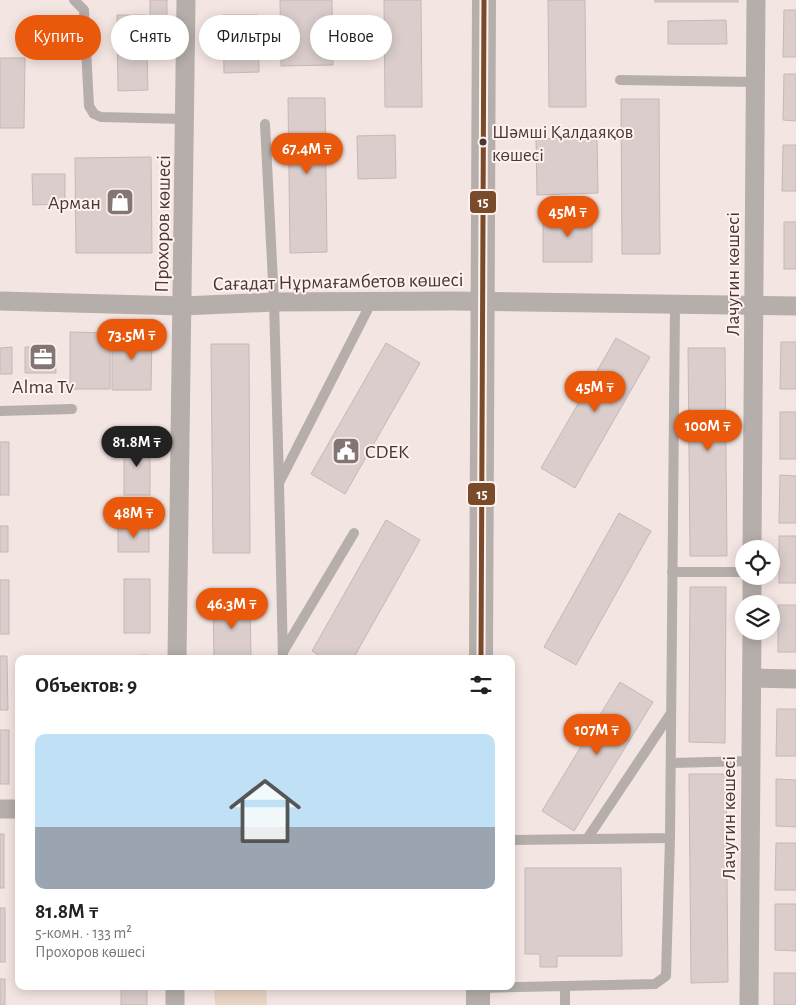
<!DOCTYPE html>
<html lang="ru">
<meta charset="utf-8">
<style>
body{margin:0;font-family:"Alegreya Sans",sans-serif;background:#f6f6f6;color:#222;height:100vh;display:flex;flex-direction:column;font-size:19px;white-space:nowrap}
*{box-sizing:border-box;margin:0}
p{font-size:16px;color:#767676}
.icon{flex:none;width:28px;height:28px;fill:none;stroke:currentColor;stroke-width:2;stroke-linecap:round;stroke-linejoin:round}
.map{position:relative;flex:1;overflow:hidden}
.panel{position:absolute;left:15px;top:655px;width:500px;height:335px;display:flex;flex-direction:column;background:#fff;border-radius:10px;box-shadow:0 2px 12px #0003}
.panel>*{flex:none}
.banner{position:absolute;left:15px;top:15px;width:500px;height:45px;display:flex;gap:10px}
.controls{position:absolute;left:735px;top:540px;display:grid;gap:10px}
.controls a{display:grid;place-items:center;width:45px;height:45px;border-radius:50%;background:#fff;box-shadow:0 2px 12px #0003;font-size:25px}
.price{position:absolute;translate:-50% -42px;padding:0 11px;border-radius:18px;background:#ea580c;color:#fff;font-size:16px;line-height:32px;filter:drop-shadow(0 1px 2px #0008)}
.price::after{content:'';position:absolute;left:50%;top:30px;width:15px;height:11px;margin-left:-8px;background:inherit;clip-path:polygon(0 0,100% 0,50% 100%)}
.price.selected{background:#222;color:#fff}
ul{padding:0;list-style:none}
li{display:grid;align-content:center;gap:10px;height:265px;padding:0 20px}
li span{display:grid;place-items:center;height:155px;border-radius:10px;color:#555}
li>.icon{margin-inline-start:auto}
span .icon{width:90px;height:90px;fill:#fffc;stroke-width:1}
li b{font-size:21px}
h2{display:flex;justify-content:space-between;align-items:center;height:60px;padding:0 20px;font-size:21px}
.tag{padding:0 18px;border-radius:22px;background:#fff;box-shadow:0 2px 12px #0003;font-size:18px;line-height:45px}
.tag.selected{background:#ea580c;color:#fff}
.map>svg:first-child{display:block}
.green{fill:#e9d4c3}
.building{fill:#dacdcc;stroke:#c5b8b7}
.lines{fill:none;stroke-linecap:round;stroke-linejoin:round}
.service{stroke:#b5aeab;stroke-width:10}
.minor{stroke:#b5aeab;stroke-width:19}
.tertiary{stroke:#b5aeab;stroke-width:24}
.bus-1-casing{stroke:#fff1ee;stroke-width:9}
.bus-1{stroke:#7a4b2a;stroke-width:5}
.bus-dot{fill:#463835;stroke:#fff1ee;stroke-width:2}
.labels{text-anchor:middle;stroke-width:4;stroke-linejoin:round;paint-order:stroke}
.bus-label{font-size:19px;fill:#463835;stroke:#fff1ee;text-anchor:start}
.poi-label{font-size:20px;fill:#463835;stroke:#fff1ee;text-anchor:end}
.street-label{font-size:20px;fill:#463835;stroke:#fff1ee}
.line-badge{stroke:#fff1ee;stroke-width:2}
.badge-label{font-size:14px;text-anchor:middle;font-weight:bold;fill:#fff}
</style>
<div class="map">
<svg width="796" height="1005" viewBox="0 0 796 1005">
<rect width="100%" height="100%" fill="#f3e5e2"/>
<path class="green" d="M214 986H266L267 1005H215Z"/>
<g class="building">
<rect x="150" y="0" width="17" height="22"/>
<path d="M280 0H332L333 65 281 66Z"/>
<path d="M384 0H421L422 107H385Z"/>
<path d="M548 0H585L586 107H549Z"/>
<rect x="655" y="0" width="83" height="2"/>
<path d="M784 10H796V57H783Z"/>
<path d="M117 15H146L148 90 118 91Z"/>
<path d="M223 15H258L259 72 224 73Z"/>
<path d="M726 20 727 44H668V21Z"/>
<path d="M0 58H25L24 128H0Z"/>
<path d="M784 74H796V121L783 120Z"/>
<path d="M288 98H325L327 252 290 253Z"/>
<path d="M621 99H659L660 254H622Z"/>
<path d="M395 135 396 178 358 179 357 136Z"/>
<path d="M597 137 598 193 537 195 536 139Z"/>
<path d="M783 145H796V191H782Z"/>
<path d="M151 157 152 253H76L75 158Z"/>
<path d="M32 174H65V204L33 205Z"/>
<rect x="543" y="213" width="49" height="49"/>
<rect x="784" y="222" width="12" height="47"/>
<path d="M70 332 110 333V389H70Z"/>
<path d="M112 333H152L151 390H112Z"/>
<path d="M616 338 650 357 575 488 541 468Z"/>
<path d="M781 342H796V389H780Z"/>
<path d="M386 343 420 363 345 494 311 474Z"/>
<path d="M211 344H249L250 553H213Z"/>
<path d="M12 347V374H0V348Z"/>
<path d="M25 347H55L56 373H25Z"/>
<path d="M688 348H725L727 556H690Z"/>
<rect x="780" y="412" width="16" height="47"/>
<rect x="124" y="441" width="26" height="54"/>
<rect x="0" y="442" width="9" height="53"/>
<path d="M780 475 796 476V523H779Z"/>
<path d="M619 513 651 531 576 665 544 647Z"/>
<path d="M386 520 420 540 353 659H325L312 651Z"/>
<rect x="0" y="526" width="8" height="26"/>
<rect x="118" y="526" width="31" height="26"/>
<rect x="779" y="536" width="17" height="47"/>
<rect x="124" y="579" width="26" height="54"/>
<rect x="0" y="580" width="9" height="54"/>
<path d="M690 587H726L725 743 689 742Z"/>
<path d="M213 602H250L251 659H214Z"/>
<rect x="778" y="605" width="18" height="47"/>
<path d="M148 655V659H122V656Z"/>
<path d="M0 656H7L8 710H0Z"/>
<path d="M620 682 653 702 574 831 542 811Z"/>
<path d="M777 709H796V756H776Z"/>
<rect x="0" y="730" width="9" height="54"/>
<path d="M689 774H726L728 982 691 983Z"/>
<path d="M776 779 796 780V827L776 826Z"/>
<rect x="0" y="834" width="4" height="54"/>
<path d="M776 843H796V890H775Z"/>
<path d="M525 868H621L622 956H557V967H540V954H525Z"/>
<path d="M775 904H796V951L775 950Z"/>
<rect x="0" y="908" width="5" height="54"/>
<rect x="774" y="973" width="22" height="32"/>
<rect x="0" y="979" width="5" height="26"/>
<rect x="121" y="986" width="26" height="19"/>
</g>
<g class="lines">
<g class="service">
<path d="M74 0 84 10 89 106 94 114 101 117 185 119"/>
<path d="M620 80 755 82"/>
<path d="M265 124 274 302 279 482"/>
<path d="M0 411 72 409"/>
<path d="M672 572H744"/>
<path d="M283 652 354 533"/>
<path d="M283 659 279 483 371 303"/>
<path d="M671 763 751 761"/>
<path d="M587 839 671 713"/>
<path d="M511 840 670 838 675 305"/>
<path d="M565 986 655 984 666 976 670 838"/>
<path d="M478 988 565 986V1005"/>
</g>
<g class="minor">
<path d="M0 301 183 306 274 302 453 301 796 306"/>
<path d="M752 549 756 0"/>
<path d="M752 604V576"/>
<path d="M177 659 186 0"/>
<path d="M752 678 796 679"/>
<path d="M0 809H19"/>
<path d="M175 986V1005"/>
<path d="M749 1005 752 631"/>
</g>
<g class="tertiary">
<path d="M481 659 484 0"/>
<path d="M478 1005V986"/>
</g>
<defs>
<path id="bus-1" d="M481 659 484 0"/>
</defs>
<use href="#bus-1" class="bus-1-casing"/>
<use href="#bus-1" class="bus-1"/>
</g>
<defs>
<symbol id="shop-square" viewBox="-11 -11 22 22"><rect x="-9" y="-9" width="18" height="18" rx="4" fill="#837572" stroke="#fff1ee"/><path d="M-5-2.5h2.3a2.7 3.5 0 0 1 5.4 0H5L5.5 6h-11ZM-1.5-2.5h3a1.5 2.3 0 0 0-3 0Z" fill="#fff"/></symbol>
<symbol id="office-square" viewBox="-11 -11 22 22"><rect x="-9" y="-9" width="18" height="18" rx="4" fill="#837572" stroke="#fff1ee"/><path d="M-6-3h4V-5.5h4V-3h4V5H-6ZM-1-4.5V-3h2v-1.5ZM-6 0V1H6V0Z" fill="#fff"/></symbol>
<symbol id="civic-square" viewBox="-11 -11 22 22"><rect x="-9" y="-9" width="18" height="18" rx="4" fill="#837572" stroke="#fff1ee"/><path d="M-.6-6.5H3V-4.5H.6V-3L4-1V1h2V6H-6V1h2V-1L-.6-3ZM-1.2 2.5V6h2.4V2.5Z" fill="#fff"/></symbol>
</defs>
<g fill-rule="evenodd">
<use href="#shop-square" x="104" y="186" width="32" height="32"/>
<use href="#office-square" x="27" y="341" width="32" height="32"/>
<use href="#civic-square" x="330" y="435" width="32" height="32"/>
</g>
<circle class="bus-dot" cx="483" cy="142" r="4.5"/>
<g class="labels">
<g class="bus-label">
<text x="492" y="138">Шәмші Қалдаяқов<tspan x="492" dy="23">көшесі</tspan></text>
</g>
<g class="poi-label">
<text x="101" y="209">Арман</text>
<text x="43" y="393" text-anchor="middle">Alma Tv</text>
<text x="365" y="458" text-anchor="start">CDEK</text>
</g>
<g class="street-label">
<text transform="translate(162 224) rotate(-89)" y="7">Прохоров көшесі</text>
<text transform="translate(732 274) rotate(-90)" y="7">Лачугин көшесі</text>
<text transform="translate(338 281) rotate(-1)" y="7">Сағадат Нұрмағамбетов көшесі</text>
<text transform="translate(728 818) rotate(-90)" y="7">Лачугин көшесі</text>
</g>
</g>
<g class="line-badge">
<rect x="469" y="190" width="28" height="24" rx="5" fill="#7a4b2a"/>
<rect x="467" y="482" width="29" height="24" rx="5" fill="#7a4b2a"/>
</g>
<g class="badge-label">
<text x="483" y="207">15</text>
<text x="482" y="499">15</text>
</g>
</svg>
<div class="controls">
<a><svg class="icon" aria-label="locate" viewBox="0 0 24 24"><circle cx="12" cy="12" r="6"/><path d="M12 2v4M12 18v4M2 12h4M18 12h4"/></svg></a>
<a><svg class="icon" aria-label="layers" viewBox="0 0 24 24"><path d="M12 4l9 5-9 5-9-5zM3 14l9 5 9-5"/></svg></a>
</div>
<b class="price" style="left:307px;top:175px">67.4M ₸</b>
<b class="price" style="left:568px;top:238px">45M ₸</b>
<b class="price" style="left:132px;top:361px">73.5M ₸</b>
<b class="price" style="left:595px;top:413px">45M ₸</b>
<b class="price" style="left:708px;top:452px">100M ₸</b>
<b class="price selected" style="left:137px;top:468px">81.8M ₸</b>
<b class="price" style="left:134px;top:539px">48M ₸</b>
<b class="price" style="left:232px;top:630px">46.3M ₸</b>
<b class="price" style="left:597px;top:756px">107M ₸</b>
<div class="banner">
<a class="tag selected">Купить</a>
<a class="tag">Снять</a>
<a class="tag">Фильтры</a>
<a class="tag">Новое</a>
</div>
<section class="panel">
<h2>Объектов: 9<svg class="icon" aria-label="filters" viewBox="0 0 24 24"><path d="M4 7h16M4 17h16"/><circle cx="9" cy="7" r="2"/><circle cx="15" cy="17" r="2"/></svg></h2>
<ul>
<li><span style="background:linear-gradient(#bfe0f5 60%,#9aa5b1 0)"><svg class="icon" aria-label="home" viewBox="0 0 24 24"><path d="M3 11l9-7 9 7M6 9v11h12V9"/></svg></span><div><b>81.8M ₸</b><p>5-комн. · 133 m²</p><p>Прохоров көшесі</p></div></li>
</ul>
</section>
</div>
